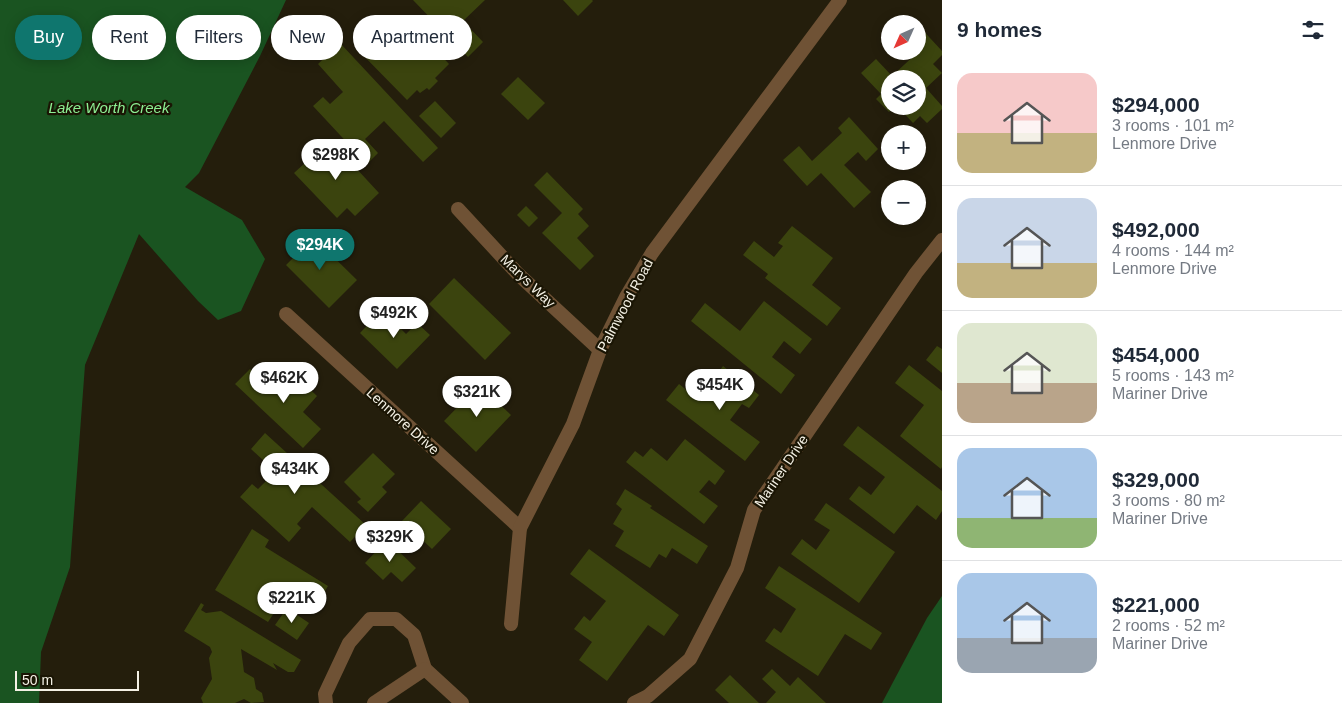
<!DOCTYPE html>
<meta charset="utf-8">
<style>
body{margin:0;font-family:Helvetica,sans-serif;background:#f6f6f7;color:#1f2937;height:100vh;display:flex;flex-direction:column;font-size:19px;white-space:nowrap}
*{box-sizing:border-box;margin:0}
p{font-size:16px;color:#747a83}
.icon{flex:none;width:28px;height:28px;fill:none;stroke:currentColor;stroke-width:2;stroke-linecap:round;stroke-linejoin:round}
.map{position:relative;flex:1;overflow:hidden}
.sheet{display:flex;flex-direction:column;background:#fff;width:400px}
.sheet>*{flex:none}
.banner{position:absolute;left:15px;top:15px;width:475px;height:45px;display:flex;gap:10px}
.needle{width:32px;rotate:225deg}
.controls{position:absolute;left:881px;top:15px;display:grid;gap:10px}
.controls a{display:grid;place-items:center;width:45px;height:45px;border-radius:50%;background:#fff;box-shadow:0 2px 12px #0003;font-size:25px}
.scale{position:absolute;left:15px;bottom:12px;width:124px;box-sizing:border-box;padding-left:5px;border:2px solid #f4f1e5;border-top:0;font-size:14px;line-height:18px;white-space:nowrap;color:#f4f1e5;-webkit-text-stroke:4px #1a1504;paint-order:stroke}
.price{position:absolute;translate:-50% -42px;padding:0 11px;border-radius:18px;background:#fff;color:#222;font-size:16px;line-height:32px;filter:drop-shadow(0 1px 2px #0008)}
.price::after{content:'';position:absolute;left:50%;top:30px;width:15px;height:11px;margin-left:-8px;background:inherit;clip-path:polygon(0 0,100% 0,50% 100%)}
.price.current{background:#0f766e;color:#fff}
ul{padding:0;list-style:none}
li{display:flex;align-items:center;gap:15px;height:125px;padding:0 15px}
li+li{border-top:1px solid #e0e1e3}
li span{display:grid;place-items:center;flex:none;width:140px;height:100px;border-radius:15px;color:#555}
li>.icon{margin-inline-start:auto}
span .icon{width:60px;height:60px;fill:#fffc;stroke-width:1}
li b{font-size:21px}
h2{display:flex;justify-content:space-between;align-items:center;height:60px;padding:0 15px;font-size:21px}
.tag{padding:0 18px;border-radius:22px;background:#fff;box-shadow:0 2px 12px #0003;font-size:18px;line-height:45px}
.tag.current{background:#0f766e;color:#fff}
main{display:flex;flex:1;min-height:0}
.map>svg:first-child{display:block}
.water{fill:#1a5421}
.building{fill:#3b440e}
.lines{fill:none;stroke-linecap:round;stroke-linejoin:round}
.minor{stroke:#6f5235;stroke-width:14}
.labels{text-anchor:middle;stroke-width:4.5;stroke-linejoin:round;paint-order:stroke}
.street-label{font-size:14px;fill:#f4f1e5;stroke:#1a1504}
.water-label{font-size:15px;font-style:italic;fill:#8def93;stroke:#1a1504}
</style>
<main>
<div class="map">
<svg width="942" height="703" viewBox="0 0 942 703">
<rect width="100%" height="100%" fill="#241e0c"/>
<g class="water">
<path d="M0 0H286L260 56 199 173 185 187 242 220 265 259 241 311 218 320 198 301 139 234 85 365 70 567 41 652 39 703H0Z"/>
<path d="M942 596V703H882L927 618Z"/>
</g>
<g class="building">
<path d="M413 0H485L463 21 483 42 468 57Z"/>
<path d="M563 0H592L593 1 578 16Z"/>
<path d="M918 25 942 51V55L933 64 942 73 926 88 942 106V109L927 123 920 116 913 123 897 106H918V79H890V106H895L889 112 876 99 881 94 861 73 876 59 892 76 918 52Z"/>
<path d="M376 33 402 60 411 51 416 56 430 44 449 64 435 78 438 81 429 90 427 88 420 93 417 90 407 100 358 50Z"/>
<path d="M340 43 438 148 423 162 384 121 365 139 378 153 367 164 313 106 323 97 330 104 343 92 318 64Z"/>
<path d="M518 77 545 103 528 120 501 94Z"/>
<path d="M435 101 456 123 441 138 419 116Z"/>
<path d="M849 117 878 149 866 161 858 152 844 165 871 192 854 208 821 173 807 186 783 160 799 146 812 161 842 133 838 128Z"/>
<path d="M330 140 379 193 355 216 347 208 337 218 294 173Z"/>
<path d="M547 172 583 209 578 214 589 226 577 238 594 256 580 270 542 233 562 213 534 185Z"/>
<path d="M526 206 538 218 529 227 517 215Z"/>
<path d="M792 226 833 258 812 285 841 308 827 326 765 278 768 274 743 255 754 241 774 257 783 246 778 243Z"/>
<path d="M307 231 357 280 329 308 286 265 301 250 295 243Z"/>
<path d="M454 278 511 333 485 360 429 304Z"/>
<path d="M764 301 812 339 800 354 784 341 772 357 795 375 781 394 691 321 705 303 740 331Z"/>
<path d="M382 310 406 334 417 323 430 335 397 369 360 333Z"/>
<path d="M937 346 942 349V373L926 360Z"/>
<path d="M909 365 942 391V467L941 469 900 436 924 405 895 383Z"/>
<path d="M723 366 759 395 749 408 742 404 730 420 760 442 745 461 666 400 679 384 698 399Z"/>
<path d="M250 369 273 391 292 372 317 396 303 412 321 429 303 448 235 384Z"/>
<path d="M479 385 511 415 476 452 444 421Z"/>
<path d="M858 426 942 491V511L936 520 917 505 894 534 849 499 859 486 871 495 885 477 843 445Z"/>
<path d="M265 433 366 525 350 542 312 507 297 524 301 528 289 542 240 497 252 484 258 489 270 477 260 467 265 462 251 449Z"/>
<path d="M685 439 725 471 715 485 709 480 699 492 718 506 704 524 626 462 635 451 643 457 651 448 667 461Z"/>
<path d="M373 453 395 474 382 487 387 492 368 512 357 502 361 499 344 482Z"/>
<path d="M625 489 652 506 650 508 708 546 697 564 672 548 666 558 659 554 650 568 615 546 624 531 613 524 622 509 616 504Z"/>
<path d="M421 501 451 529 432 549 402 521Z"/>
<path d="M826 503 895 552 859 603 791 554 802 539 816 550 830 530 814 520Z"/>
<path d="M252 529 269 540 265 547 328 586 316 606 284 586 273 604 278 607 268 622 215 590Z"/>
<path d="M387 540 416 568 402 582 391 572 383 580 365 563Z"/>
<path d="M589 549 679 615 664 636 648 625 607 681 579 660 592 642 574 629 584 616 590 621 606 601 570 574Z"/>
<path d="M779 566 882 633 871 650 845 634 818 676 765 641 774 628 781 633 796 609 765 588Z"/>
<path d="M201 603 204 605 201 610 206 613 221 611 301 660 294 672H288L273 663 277 670 241 649 244 672 254 678 256 689 262 693 264 702 251 703 244 699 235 703H203L201 698 212 679 209 658 212 652 210 647 184 631Z"/>
<path d="M287 608 309 623 297 640 275 625Z"/>
<path d="M772 669 790 686 798 677 826 703H766L776 692 762 679Z"/>
<path d="M730 675 759 703H729L715 690Z"/>
</g>
<g class="lines">
<g class="minor">
<path d="M458 209 518 274 600 350"/>
<path d="M286 314 520 528"/>
<path d="M511 624 520 528 573 424 600 350 626 297 652 253 840 0"/>
<path d="M326 703 325 694 349 643 370 619H396L414 635 425 669 462 703"/>
<path d="M374 703 425 669"/>
<path d="M634 703 648 696 690 659 737 568 754 510 916 273 942 240"/>
</g>
</g>
<g class="labels">
<g class="street-label">
<text transform="translate(528 281) rotate(44)" y="5">Marys Way</text>
<text transform="translate(625 305) rotate(-62)" y="5">Palmwood Road</text>
<text transform="translate(403 421) rotate(42)" y="5">Lenmore Drive</text>
<text transform="translate(781 471) rotate(-56)" y="5">Mariner Drive</text>
</g>
<g class="water-label">
<text x="109" y="113">Lake Worth Creek</text>
</g>
</g>
</svg>
<div class="controls">
<a><svg class="needle" viewBox="-14 -14 28 28"><path d="M0-13l5 13h-10z" fill="#e53935"/><path d="M0 13l5-13h-10z" fill="#747a83"/></svg></a>
<a><svg class="icon" aria-label="layers" viewBox="0 0 24 24"><path d="M12 4l9 5-9 5-9-5zM3 14l9 5 9-5"/></svg></a>
<a>+</a>
<a>−</a>
</div>
<div class="scale">50 m</div>
<b class="price" style="left:336px;top:181px">$298K</b>
<b class="price current" style="left:320px;top:271px">$294K</b>
<b class="price" style="left:394px;top:339px">$492K</b>
<b class="price" style="left:284px;top:404px">$462K</b>
<b class="price" style="left:720px;top:411px">$454K</b>
<b class="price" style="left:477px;top:418px">$321K</b>
<b class="price" style="left:295px;top:495px">$434K</b>
<b class="price" style="left:390px;top:563px">$329K</b>
<b class="price" style="left:292px;top:624px">$221K</b>
<div class="banner">
<a class="tag current">Buy</a>
<a class="tag">Rent</a>
<a class="tag">Filters</a>
<a class="tag">New</a>
<a class="tag">Apartment</a>
</div>
</div>
<section class="sheet">
<h2>9 homes<svg class="icon" aria-label="filters" viewBox="0 0 24 24"><path d="M4 7h16M4 17h16"/><circle cx="9" cy="7" r="2"/><circle cx="15" cy="17" r="2"/></svg></h2>
<ul>
<li><span style="background:linear-gradient(#f6c9c9 60%,#c2b280 0)"><svg class="icon" aria-label="home" viewBox="0 0 24 24"><path d="M3 11l9-7 9 7M6 9v11h12V9"/></svg></span><div><b>$294,000</b><p>3 rooms · 101 m²</p><p>Lenmore Drive</p></div></li>
<li><span style="background:linear-gradient(#c9d6e8 65%,#c2b280 0)"><svg class="icon" aria-label="home" viewBox="0 0 24 24"><path d="M3 11l9-7 9 7M6 9v11h12V9"/></svg></span><div><b>$492,000</b><p>4 rooms · 144 m²</p><p>Lenmore Drive</p></div></li>
<li><span style="background:linear-gradient(#dfe7d0 60%,#b9a48a 0)"><svg class="icon" aria-label="home" viewBox="0 0 24 24"><path d="M3 11l9-7 9 7M6 9v11h12V9"/></svg></span><div><b>$454,000</b><p>5 rooms · 143 m²</p><p>Mariner Drive</p></div></li>
<li><span style="background:linear-gradient(#a9c7e8 70%,#8fb573 0)"><svg class="icon" aria-label="home" viewBox="0 0 24 24"><path d="M3 11l9-7 9 7M6 9v11h12V9"/></svg></span><div><b>$329,000</b><p>3 rooms · 80 m²</p><p>Mariner Drive</p></div></li>
<li><span style="background:linear-gradient(#a9c7e8 65%,#9aa5b1 0)"><svg class="icon" aria-label="home" viewBox="0 0 24 24"><path d="M3 11l9-7 9 7M6 9v11h12V9"/></svg></span><div><b>$221,000</b><p>2 rooms · 52 m²</p><p>Mariner Drive</p></div></li>
</ul>
</section>
</main>
